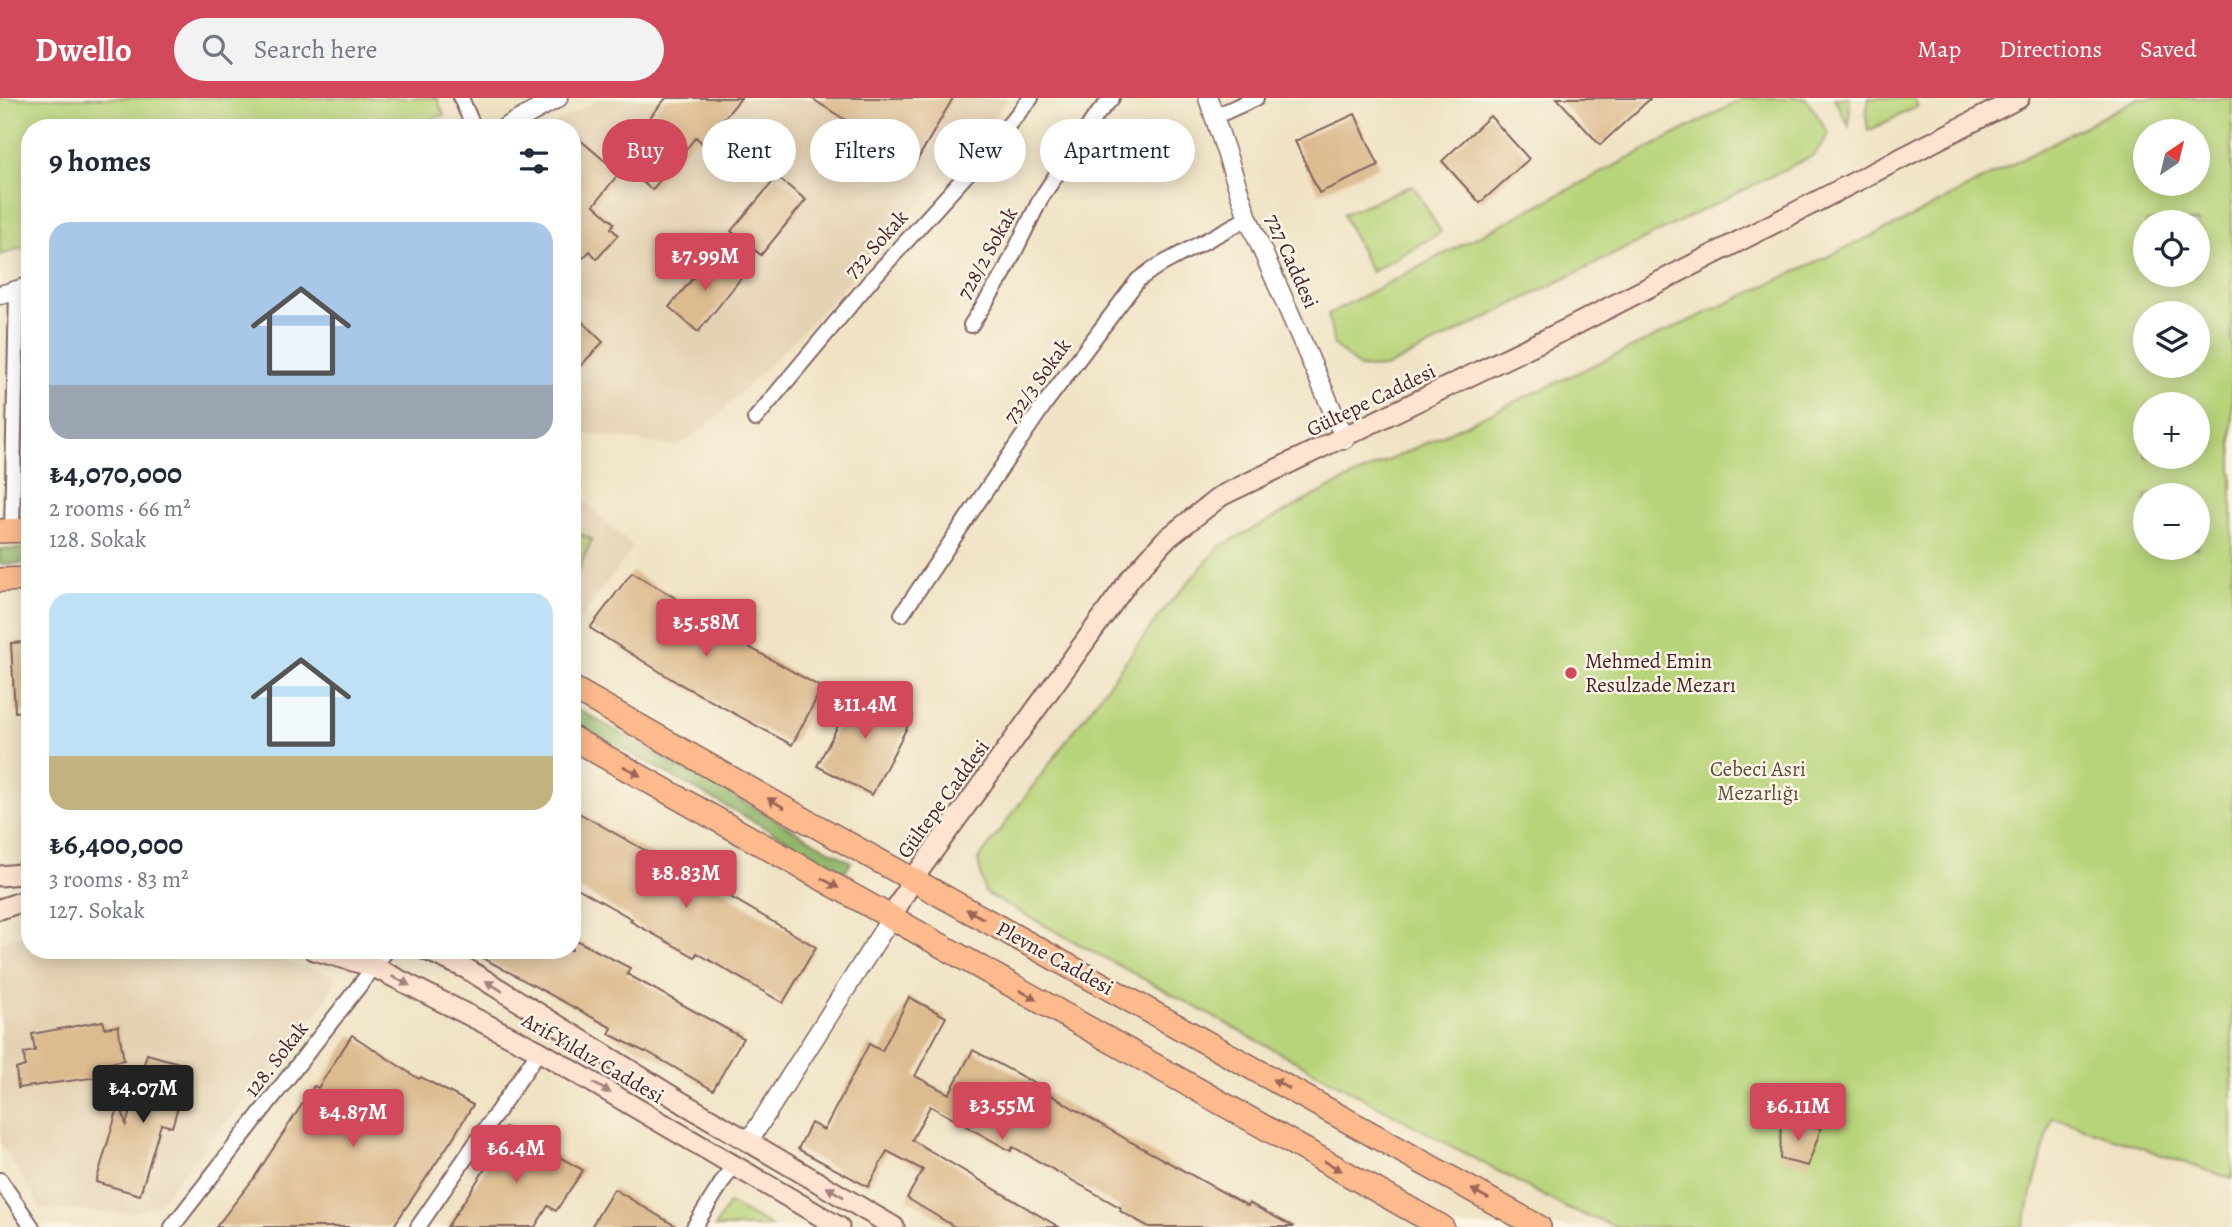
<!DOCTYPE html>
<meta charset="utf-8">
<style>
body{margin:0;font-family:Alegreya,serif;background:#f2f2f3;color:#1f2937;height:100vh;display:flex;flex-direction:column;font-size:26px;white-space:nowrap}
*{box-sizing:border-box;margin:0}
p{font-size:23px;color:#747a83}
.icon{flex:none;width:38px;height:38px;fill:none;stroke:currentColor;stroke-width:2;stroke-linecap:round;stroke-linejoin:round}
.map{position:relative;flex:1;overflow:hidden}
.drawer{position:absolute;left:21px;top:21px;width:560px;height:840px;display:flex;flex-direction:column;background:#fff;border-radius:28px;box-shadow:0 4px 18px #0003}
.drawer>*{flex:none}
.guide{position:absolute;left:602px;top:21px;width:665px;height:63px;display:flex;gap:14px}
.needle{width:46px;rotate:35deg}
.controls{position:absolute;left:2133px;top:21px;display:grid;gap:14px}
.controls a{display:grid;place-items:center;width:77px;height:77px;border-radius:50%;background:#fff;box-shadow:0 4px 18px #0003;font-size:35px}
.price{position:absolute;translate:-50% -60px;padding:0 16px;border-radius:7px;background:#d1495b;color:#fff;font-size:23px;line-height:46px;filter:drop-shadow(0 2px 4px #0008)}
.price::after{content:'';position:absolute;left:50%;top:42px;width:21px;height:16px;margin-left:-10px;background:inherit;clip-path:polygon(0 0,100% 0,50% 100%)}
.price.current{background:#222;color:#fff}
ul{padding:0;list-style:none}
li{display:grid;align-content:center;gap:14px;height:371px;padding:0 28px}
li span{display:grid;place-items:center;height:217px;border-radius:21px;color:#555}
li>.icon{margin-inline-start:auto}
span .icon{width:126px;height:126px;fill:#fffc;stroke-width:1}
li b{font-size:30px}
h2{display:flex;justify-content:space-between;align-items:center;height:84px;padding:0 28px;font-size:30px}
.pill{padding:0 24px;border-radius:32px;background:#fff;box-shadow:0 4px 18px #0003;font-size:24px;line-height:63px}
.pill.current{background:#d1495b;color:#fff}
header{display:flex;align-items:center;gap:42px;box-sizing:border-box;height:98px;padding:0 35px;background:#d1495b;color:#fff}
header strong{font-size:33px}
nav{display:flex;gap:38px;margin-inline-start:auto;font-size:24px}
.search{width:490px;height:63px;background:#f2f2f3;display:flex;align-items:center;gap:18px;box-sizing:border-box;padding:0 24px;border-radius:38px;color:#747a83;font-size:26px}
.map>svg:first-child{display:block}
.built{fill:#e4d2b4}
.green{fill:#b8d47a;stroke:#817a52;stroke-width:2;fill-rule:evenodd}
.forest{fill:#92b66a;stroke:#6e6a4a;stroke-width:2}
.building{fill:#dcbb8f}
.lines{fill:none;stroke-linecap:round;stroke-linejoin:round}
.minor-casing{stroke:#846461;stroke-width:18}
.tertiary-casing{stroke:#846461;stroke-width:21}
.secondary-casing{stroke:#846461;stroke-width:23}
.primary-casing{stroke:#846461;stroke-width:26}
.minor{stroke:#fff;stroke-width:14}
.tertiary{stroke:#fff;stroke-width:18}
.secondary{stroke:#fee3d1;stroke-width:19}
.primary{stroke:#fcba8d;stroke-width:23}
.oneway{fill:#9a6557}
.oneway2{fill:#a4817e}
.poi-dot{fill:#d1495b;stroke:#fcf5e5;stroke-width:2.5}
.labels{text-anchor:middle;stroke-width:5;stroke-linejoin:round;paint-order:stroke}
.street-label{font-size:21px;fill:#4a1f2b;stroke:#fcf5e5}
.poi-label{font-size:21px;fill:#4a1f2b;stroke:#fcf5e5;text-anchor:start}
.park-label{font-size:21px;fill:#664c3f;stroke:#fcf5e5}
</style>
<header>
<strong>Dwello</strong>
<div class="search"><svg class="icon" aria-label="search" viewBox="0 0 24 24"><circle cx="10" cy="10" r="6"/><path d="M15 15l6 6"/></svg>Search here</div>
<nav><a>Map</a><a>Directions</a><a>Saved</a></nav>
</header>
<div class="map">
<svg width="2232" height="1129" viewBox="0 0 2232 1129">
<rect width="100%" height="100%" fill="#fcf5e5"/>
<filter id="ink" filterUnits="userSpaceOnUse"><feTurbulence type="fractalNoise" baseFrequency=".0143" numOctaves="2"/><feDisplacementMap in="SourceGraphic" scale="14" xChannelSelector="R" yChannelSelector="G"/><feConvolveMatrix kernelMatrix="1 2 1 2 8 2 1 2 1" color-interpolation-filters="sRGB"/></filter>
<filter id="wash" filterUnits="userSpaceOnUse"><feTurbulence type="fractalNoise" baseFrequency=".00686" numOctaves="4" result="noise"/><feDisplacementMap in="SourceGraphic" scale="28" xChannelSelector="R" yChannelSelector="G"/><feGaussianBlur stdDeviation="1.57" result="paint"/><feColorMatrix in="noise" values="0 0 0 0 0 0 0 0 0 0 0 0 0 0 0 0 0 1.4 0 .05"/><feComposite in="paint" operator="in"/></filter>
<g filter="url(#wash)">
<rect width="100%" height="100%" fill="#f0e3c5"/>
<g class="built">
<path d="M601 0H1009L934 90 811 225 705 330 677 348 572 334V30H546Z"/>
<path d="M572 390 633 450 572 532Z"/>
<path d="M30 835V852H249L337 878 324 906 159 1105 132 1115 41 1111 0 1044V846L5 842Z"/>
</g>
<g class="green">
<path d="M0 0H437L444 17 404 30H30V147L0 157Z"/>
<path d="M1745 0H1806L1829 36 1814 57 1387 269 1360 270 1334 247 1328 216Z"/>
<path d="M1834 0H1850L1849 28Z"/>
<path d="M1869 0H1914L1918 8 1868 33 1866 17Z"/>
<path d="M2138 0H2232V1081L2052 1019 2023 1129H1617L1568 1111 985 795 978 762 1163 513 1219 449 1329 390 1904 123ZM2146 33H2198V86H2146ZM2146 124H2198V177H2146ZM2146 215H2198V268H2146ZM2146 306H2198V359H2146ZM2146 397H2198V450H2146Z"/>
<path d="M1413 87 1441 134 1371 174 1343 116Z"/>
<path d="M572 433 592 441 572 486Z"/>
<path d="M729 1105 772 1129H715Z"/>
</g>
<g class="forest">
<path d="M0 451H30V465L0 466Z"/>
<path d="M572 608 851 764 845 774 572 623Z"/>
</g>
<g id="blocks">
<g class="building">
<path d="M666 0H741L703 46 696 39 652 92 615 61Z"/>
<path d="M811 0H953L915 66Z"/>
<path d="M1557 0H1651L1600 47Z"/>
<path d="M1355 16 1379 68 1319 95 1295 43Z"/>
<path d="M1490 18 1529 61 1480 105 1442 63Z"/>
<path d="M572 35 619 75 594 107 614 125 611 130 618 137 597 161 590 153 583 160 572 151Z"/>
<path d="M777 79 806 102 761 157 731 133Z"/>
<path d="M713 156 742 179 698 234 669 209Z"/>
<path d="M572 214 603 244 572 277Z"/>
<path d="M632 474 710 521 708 526 822 590 792 647 678 585 590 530Z"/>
<path d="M30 544V613L15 614 11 545Z"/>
<path d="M858 589 913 618 872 697 817 668Z"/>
<path d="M572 711 664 763 665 760 730 796 729 798 816 849 783 905 697 855 695 859 630 823 632 821 572 787Z"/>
<path d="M572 840 630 870 627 876 743 940 713 992 646 953 645 954 609 936 612 930 468 852H572Z"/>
<path d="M909 899 946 919 915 978 949 996 973 952 1045 991 1044 993 1131 1044 1248 1108 1249 1105 1294 1129H1149L1120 1113 1121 1110 1013 1049 1011 1053 930 1008 912 1042 1059 1129H955L907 1100 923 1072 887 1053 868 1089 798 1051 811 1025 824 1032 869 946 882 953Z"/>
<path d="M103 923 105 930 118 928 124 962 110 965 113 977 18 990 16 971 25 968 24 955 35 953 32 936Z"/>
<path d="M352 937 419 981 421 979 473 1007 451 1043 393 1129H216L254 1080 314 988 318 990Z"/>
<path d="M147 956 190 968 172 1029 161 1026 140 1097 96 1084 120 1003 126 1027Z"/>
<path d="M1781 1025 1821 1030 1808 1068 1780 1061Z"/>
<path d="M505 1029 583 1072 556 1113 548 1108 535 1129H447L487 1068 481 1065Z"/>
<path d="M614 1091 677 1129H591Z"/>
</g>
</g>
</g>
<g filter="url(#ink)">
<use href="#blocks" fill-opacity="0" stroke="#846461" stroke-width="2"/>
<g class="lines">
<defs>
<g id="minor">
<path d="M461 0 474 30"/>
<path d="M1216 18 1256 0"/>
<path d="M971 227 1003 177 1041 100 1094 20 1112 0"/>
<path d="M755 321 872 181 969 74 1031 0"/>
<path d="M12 433 17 192"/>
<path d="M902 516 1046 304 1138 182 1153 171 1248 120"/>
<path d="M0 1082 32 1129"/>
<path d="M172 1129 387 852"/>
<path d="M418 1129 539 953"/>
<path d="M694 1129 733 1067"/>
</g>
<g id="tertiary">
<path d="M1208 0 1248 120 1345 341"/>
<path d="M504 30 558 0"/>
<path d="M0 197 30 188"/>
<path d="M749 1043 891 820"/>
</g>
<g id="secondary">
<path d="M0 778 30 775"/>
<path d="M0 811 30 801"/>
<path d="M891 820 913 781 1131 480 1165 442 1221 398 1573 228 2019 0"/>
<path d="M314 852 374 869 539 953 839 1129"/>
<path d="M426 852 467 871 683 1005 894 1129"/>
</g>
<g id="primary">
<path d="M0 433 30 432"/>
<path d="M0 482 30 481"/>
<path d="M572 590 780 708 1539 1129"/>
<path d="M572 640 1442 1129"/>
</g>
</defs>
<use href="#minor" class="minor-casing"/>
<use href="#tertiary" class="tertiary-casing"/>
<use href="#secondary" class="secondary-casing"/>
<use href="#primary" class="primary-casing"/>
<use href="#minor" class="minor"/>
<use href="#tertiary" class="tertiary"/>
<use href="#secondary" class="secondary"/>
<use href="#primary" class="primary"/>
</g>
<defs><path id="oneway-solid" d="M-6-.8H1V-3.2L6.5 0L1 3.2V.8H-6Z" transform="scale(1.75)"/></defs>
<g class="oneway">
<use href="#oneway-solid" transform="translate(632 673) rotate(29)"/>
<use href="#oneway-solid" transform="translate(776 705) rotate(-150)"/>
<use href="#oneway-solid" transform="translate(830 785) rotate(30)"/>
<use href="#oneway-solid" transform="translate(975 816) rotate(-151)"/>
<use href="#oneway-solid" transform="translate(1028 897) rotate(29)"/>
<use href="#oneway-solid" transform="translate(1281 986) rotate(-151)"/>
<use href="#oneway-solid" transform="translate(1333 1068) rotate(29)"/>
<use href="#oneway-solid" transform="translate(1480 1096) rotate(-151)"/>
</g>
<g class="oneway2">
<use href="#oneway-solid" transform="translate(401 883) rotate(27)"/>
<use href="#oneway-solid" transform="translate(494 888) rotate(-148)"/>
<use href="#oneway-solid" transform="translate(602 990) rotate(30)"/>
<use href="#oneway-solid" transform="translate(835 1094) rotate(-150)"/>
</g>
</g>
<circle class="poi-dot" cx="1571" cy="575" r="7"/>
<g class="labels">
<g class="street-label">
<text transform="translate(876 146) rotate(-48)" y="7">732 Sokak</text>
<text transform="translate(987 155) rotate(-61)" y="7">728/2 Sokak</text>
<text transform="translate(1292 163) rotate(66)" y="7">727 Caddesi</text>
<text transform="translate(1037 283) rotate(-54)" y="7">732/3 Sokak</text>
<text transform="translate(1371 302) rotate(-26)" y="7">Gültepe Caddesi</text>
<text transform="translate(943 701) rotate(-54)" y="7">Gültepe Caddesi</text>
<text transform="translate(1055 860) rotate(29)" y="7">Plevne Caddesi</text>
<text transform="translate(593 960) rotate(30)" y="7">Arif Yıldız Caddesi</text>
<text transform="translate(276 961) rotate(-52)" y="7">128. Sokak</text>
</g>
<g class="poi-label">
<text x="1585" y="570">Mehmed Emin<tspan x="1585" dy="24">Resulzade Mezarı</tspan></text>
</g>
<g class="park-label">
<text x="1758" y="678">Cebeci Asri<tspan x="1758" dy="24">Mezarlığı</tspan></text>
</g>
</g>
</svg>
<div class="controls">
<a><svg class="needle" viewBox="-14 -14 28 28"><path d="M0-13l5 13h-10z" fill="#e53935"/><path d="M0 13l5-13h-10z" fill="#747a83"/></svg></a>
<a><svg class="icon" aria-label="locate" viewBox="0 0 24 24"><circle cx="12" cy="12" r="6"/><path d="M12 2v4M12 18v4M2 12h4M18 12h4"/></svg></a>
<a><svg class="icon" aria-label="layers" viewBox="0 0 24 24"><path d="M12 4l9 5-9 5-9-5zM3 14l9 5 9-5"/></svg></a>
<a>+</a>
<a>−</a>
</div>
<b class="price" style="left:705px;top:195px">₺7.99M</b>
<b class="price" style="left:706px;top:561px">₺5.58M</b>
<b class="price" style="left:865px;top:643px">₺11.4M</b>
<b class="price" style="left:686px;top:812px">₺8.83M</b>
<b class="price current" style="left:143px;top:1027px">₺4.07M</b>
<b class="price" style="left:1002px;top:1044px">₺3.55M</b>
<b class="price" style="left:1798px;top:1045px">₺6.11M</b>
<b class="price" style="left:353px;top:1051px">₺4.87M</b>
<b class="price" style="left:516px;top:1087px">₺6.4M</b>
<div class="guide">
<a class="pill current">Buy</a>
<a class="pill">Rent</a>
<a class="pill">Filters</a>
<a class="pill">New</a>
<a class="pill">Apartment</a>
</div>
<section class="drawer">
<h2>9 homes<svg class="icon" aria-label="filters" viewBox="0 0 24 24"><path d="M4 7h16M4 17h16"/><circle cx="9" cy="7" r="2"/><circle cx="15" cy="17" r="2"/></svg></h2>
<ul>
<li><span style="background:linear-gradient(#a9c7e8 75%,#9aa5b1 0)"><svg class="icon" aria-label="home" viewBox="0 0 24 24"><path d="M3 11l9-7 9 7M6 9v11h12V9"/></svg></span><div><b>₺4,070,000</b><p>2 rooms · 66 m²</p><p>128. Sokak</p></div></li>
<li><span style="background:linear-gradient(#bfe0f5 75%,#c2b280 0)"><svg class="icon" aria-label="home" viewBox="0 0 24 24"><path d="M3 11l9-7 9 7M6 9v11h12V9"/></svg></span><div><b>₺6,400,000</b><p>3 rooms · 83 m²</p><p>127. Sokak</p></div></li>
</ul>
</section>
</div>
